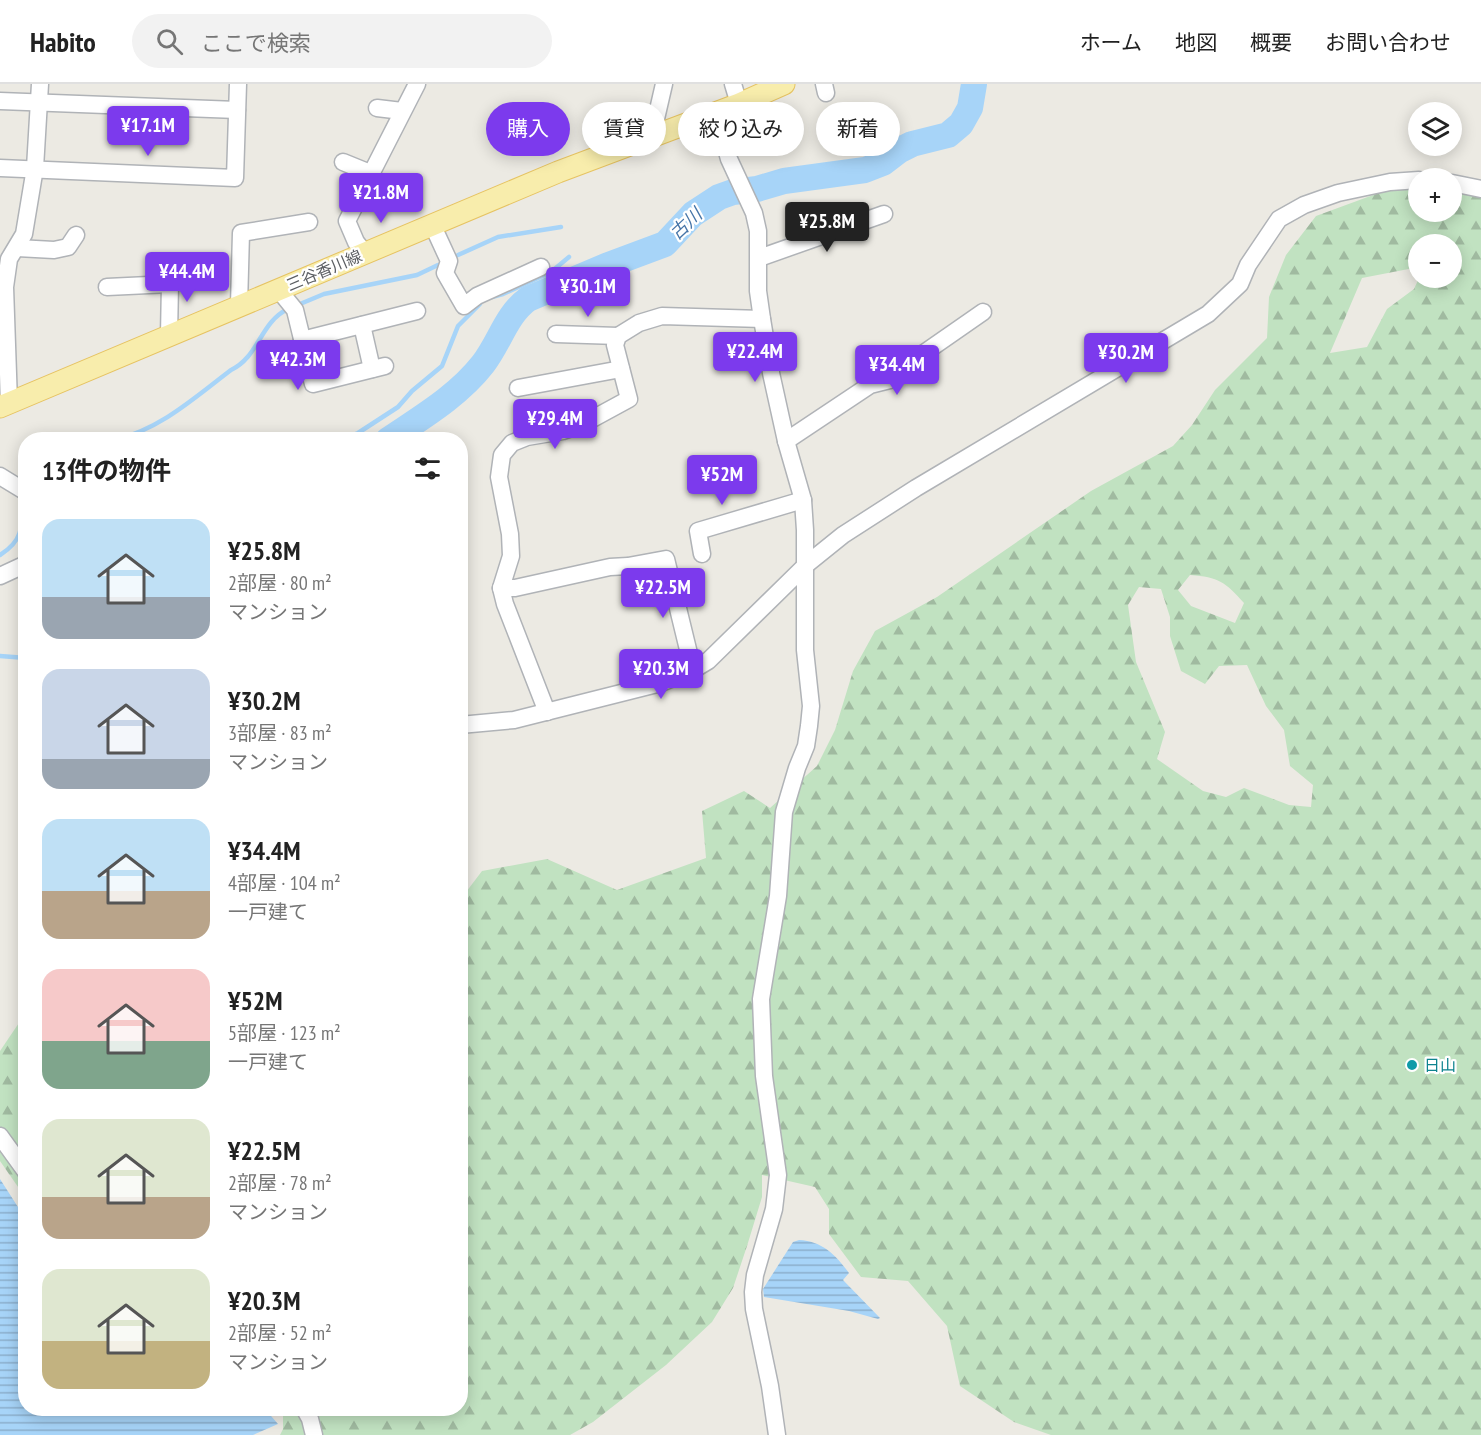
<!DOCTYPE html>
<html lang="ja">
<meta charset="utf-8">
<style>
body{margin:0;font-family:"PT Sans Narrow","Noto Sans JP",sans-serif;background:#f2f2f2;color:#222;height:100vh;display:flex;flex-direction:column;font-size:22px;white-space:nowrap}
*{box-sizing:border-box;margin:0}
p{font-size:20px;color:#767676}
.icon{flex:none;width:33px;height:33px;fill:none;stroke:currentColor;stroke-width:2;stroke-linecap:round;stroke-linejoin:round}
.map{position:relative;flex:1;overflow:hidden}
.details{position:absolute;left:18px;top:348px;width:450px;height:984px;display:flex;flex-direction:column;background:#fff;border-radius:24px;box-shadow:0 3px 15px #0003}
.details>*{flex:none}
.banner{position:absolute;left:486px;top:18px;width:570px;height:54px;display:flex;gap:12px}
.controls{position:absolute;left:1408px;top:18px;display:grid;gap:12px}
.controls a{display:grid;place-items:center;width:54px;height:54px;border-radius:50%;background:#fff;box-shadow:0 3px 15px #0003;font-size:30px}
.price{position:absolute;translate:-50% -51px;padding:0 14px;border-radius:6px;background:#7c3aed;color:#fff;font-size:20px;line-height:39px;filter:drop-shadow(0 2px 3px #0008)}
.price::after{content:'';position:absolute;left:50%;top:36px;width:18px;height:14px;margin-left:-9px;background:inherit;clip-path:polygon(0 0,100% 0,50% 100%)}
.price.on{background:#222;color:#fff}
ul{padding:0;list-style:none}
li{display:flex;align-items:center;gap:18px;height:150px;padding:0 24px}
li span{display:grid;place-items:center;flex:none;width:168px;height:120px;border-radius:18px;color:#555}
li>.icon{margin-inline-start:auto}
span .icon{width:72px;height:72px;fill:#fffc;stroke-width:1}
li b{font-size:26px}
h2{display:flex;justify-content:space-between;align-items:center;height:72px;padding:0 24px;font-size:26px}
.pill{padding:0 21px;border-radius:27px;background:#fff;box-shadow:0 3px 15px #0003;font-size:21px;line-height:54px}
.pill.on{background:#7c3aed;color:#fff}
header{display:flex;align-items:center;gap:36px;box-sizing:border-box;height:84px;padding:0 30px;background:#fff;border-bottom:2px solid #e0e0e0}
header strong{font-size:28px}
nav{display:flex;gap:33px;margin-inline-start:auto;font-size:21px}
.search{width:420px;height:54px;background:#f2f2f2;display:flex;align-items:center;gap:15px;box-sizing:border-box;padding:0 21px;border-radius:33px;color:#767676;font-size:22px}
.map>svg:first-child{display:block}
.forest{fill:url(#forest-firs);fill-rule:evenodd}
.water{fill:url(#water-rules)}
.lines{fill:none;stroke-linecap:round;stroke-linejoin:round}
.stream{stroke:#a7d4f8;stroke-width:4.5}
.river{stroke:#a7d4f8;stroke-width:26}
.minor-casing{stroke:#b0b3b7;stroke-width:19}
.major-casing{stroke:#e6c362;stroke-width:23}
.minor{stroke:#fff;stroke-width:16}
.major{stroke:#f8edac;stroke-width:21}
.culture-dot{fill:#0f9aa8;stroke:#fff;stroke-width:2}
.labels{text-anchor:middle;stroke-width:4.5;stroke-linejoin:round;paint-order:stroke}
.street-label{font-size:16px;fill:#5b5e62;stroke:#fff}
.culture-label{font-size:16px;fill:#0d838f;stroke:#fff;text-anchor:start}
.water-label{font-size:18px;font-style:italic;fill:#4675a8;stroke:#fff}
</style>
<header>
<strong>Habito</strong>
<div class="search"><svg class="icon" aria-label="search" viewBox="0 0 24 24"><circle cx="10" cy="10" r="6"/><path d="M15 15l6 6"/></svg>ここで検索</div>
<nav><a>ホーム</a><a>地図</a><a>概要</a><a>お問い合わせ</a></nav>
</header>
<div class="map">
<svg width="1481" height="1351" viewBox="0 0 1481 1351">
<defs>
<pattern id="forest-firs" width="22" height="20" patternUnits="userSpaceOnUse" patternTransform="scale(1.5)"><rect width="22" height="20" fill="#c1e2c1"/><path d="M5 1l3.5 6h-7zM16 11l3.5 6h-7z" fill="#a0baa0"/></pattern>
<pattern id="water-rules" width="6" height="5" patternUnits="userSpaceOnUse" patternTransform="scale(1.5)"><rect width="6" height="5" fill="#a7d4f8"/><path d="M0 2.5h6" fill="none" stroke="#8bafcc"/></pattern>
</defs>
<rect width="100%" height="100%" fill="#eceae3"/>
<g class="forest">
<path d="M1419 102V128H1452V104L1481 108V1351H1051L1014 1338 960 1302 947 1242 908 1197 861 1193 829 1150V1125L815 1103 762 1091V1113L747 1162 733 1204 712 1238 666 1281 593 1338 570 1351H280L283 1345V1325L460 1324V816L482 787 547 775 617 806 706 774 702 727 744 707 770 724 817 682 835 646 853 587 875 547 937 513 1091 407 1173 362 1192 341 1215 306 1267 254 1269 213 1286 171 1316 132 1384 107ZM1419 160H1452V194H1419L1414 205 1387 225 1367 263 1330 269 1362 194 1419 183ZM1190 491C1219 493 1225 498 1244 519L1235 539 1191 522 1178 506ZM1139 503 1161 505 1170 533V552L1181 587 1205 600 1219 582 1247 581 1266 622 1284 646 1290 682 1313 701 1311 723 1289 721 1244 704 1226 713 1203 707 1157 675 1165 648 1136 578 1128 521Z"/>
<path d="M25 930V1113L0 1077V967Z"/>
</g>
<g class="water">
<path d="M0 1095 25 1134 26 1324 265 1325 278 1340 253 1351H0Z"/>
<path d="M799 1156C822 1157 836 1171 849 1189L843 1196 880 1234 878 1235 849 1227 764 1213 763 1205 793 1158Z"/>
</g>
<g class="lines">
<g class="stream">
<path d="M458 171 498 153 561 143"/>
<path d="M492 213 503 210 551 188 569 173"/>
<path d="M300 220 324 210 417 191 438 181"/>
<path d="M115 356C162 344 194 314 231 286 259 273 260 238 288 225"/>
<path d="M340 356 358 349 398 323 412 307 442 282 458 242 480 220"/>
<path d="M0 471C25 455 22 441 21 414"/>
<path d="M0 572 26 574"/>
</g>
<path class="river" d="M388 356C422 333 458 312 483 280 500 258 506 231 528 215L606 182 665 160 693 130 719 113 733 108 757 105 784 97 865 86 883 79 900 66 912 60 948 51 961 40 970 24 974 0"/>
<defs>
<g id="minor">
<path d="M733 0 739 20"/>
<path d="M824 0 826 9"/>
<path d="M0 17 237 26"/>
<path d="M377 24 402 27"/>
<path d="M716 28 729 75 754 129 758 147V207L762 235 771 289 786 357 803 416 805 446V566L811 622 809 642 806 662 797 684 784 728 778 812 761 915 764 992 778 1091 774 1125 755 1191 753 1208 754 1225 770 1302 777 1351"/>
<path d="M652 52 664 0"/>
<path d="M343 78 370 89"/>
<path d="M0 84 235 94 238 0"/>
<path d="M1452 99 1481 105"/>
<path d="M432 140 449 177 445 189 464 222 477 212 541 183"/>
<path d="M17 164 54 166 68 163 76 151"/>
<path d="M364 168 356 158 347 137 417 0"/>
<path d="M759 174 884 130"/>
<path d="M107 203 170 200"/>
<path d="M278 205 295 226 313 300 385 282"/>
<path d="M239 221 241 149 309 138"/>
<path d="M362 241 372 285"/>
<path d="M556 250 618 252"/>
<path d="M169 251 170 200 177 189 205 188"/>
<path d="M302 256 417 227"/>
<path d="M518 304 621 285"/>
<path d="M9 319 5 203 9 175 24 150 35 84 40 0"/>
<path d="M786 357 870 301 890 296 901 285 983 228"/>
<path d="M0 392 26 408"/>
<path d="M702 470 698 447 803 416"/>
<path d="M0 492 26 480"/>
<path d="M501 504H515L610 483 628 482 666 475 693 586"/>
<path d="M547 628 505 520 501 504 511 472 510 450 499 393 502 371 512 359 527 353 563 347 583 340 629 315 615 261 618 252 639 239 662 232 762 235"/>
<path d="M460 641 514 636 661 599 693 586 708 577 807 480 843 451 916 404 1208 230 1240 200 1248 181 1279 135 1304 121 1338 109 1390 98 1419 96"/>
<path d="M0 1052 26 1088"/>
<path d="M304 1324 310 1335 314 1351"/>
</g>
<path id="major" d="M0 323 558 88 739 20 784 0"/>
</defs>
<use href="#minor" class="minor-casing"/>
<use href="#major" class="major-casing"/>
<use href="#minor" class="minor"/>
<use href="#major" class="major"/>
</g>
<circle class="culture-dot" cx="1412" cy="981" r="6"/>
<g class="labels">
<g class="street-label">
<text transform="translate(324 186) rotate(-23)" y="6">三谷香川線</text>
</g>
<g class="culture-label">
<text x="1424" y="987">日山</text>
</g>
<g class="water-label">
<text transform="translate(686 140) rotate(-43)" y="6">古川</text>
</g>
</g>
</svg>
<div class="controls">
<a><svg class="icon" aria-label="layers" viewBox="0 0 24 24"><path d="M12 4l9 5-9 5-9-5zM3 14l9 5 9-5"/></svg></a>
<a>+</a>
<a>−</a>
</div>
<b class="price" style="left:148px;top:73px">¥17.1M</b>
<b class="price" style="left:381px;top:140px">¥21.8M</b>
<b class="price on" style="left:827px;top:169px">¥25.8M</b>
<b class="price" style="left:187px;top:219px">¥44.4M</b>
<b class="price" style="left:588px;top:234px">¥30.1M</b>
<b class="price" style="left:755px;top:299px">¥22.4M</b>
<b class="price" style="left:1126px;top:300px">¥30.2M</b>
<b class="price" style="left:298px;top:307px">¥42.3M</b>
<b class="price" style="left:897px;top:312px">¥34.4M</b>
<b class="price" style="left:555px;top:366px">¥29.4M</b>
<b class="price" style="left:722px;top:422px">¥52M</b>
<b class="price" style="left:663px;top:535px">¥22.5M</b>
<b class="price" style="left:661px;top:616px">¥20.3M</b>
<div class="banner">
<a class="pill on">購入</a>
<a class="pill">賃貸</a>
<a class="pill">絞り込み</a>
<a class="pill">新着</a>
</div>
<section class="details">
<h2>13件の物件<svg class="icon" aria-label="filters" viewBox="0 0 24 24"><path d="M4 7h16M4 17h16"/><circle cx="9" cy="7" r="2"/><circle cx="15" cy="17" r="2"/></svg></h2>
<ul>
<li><span style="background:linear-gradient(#bfe0f5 65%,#9aa5b1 0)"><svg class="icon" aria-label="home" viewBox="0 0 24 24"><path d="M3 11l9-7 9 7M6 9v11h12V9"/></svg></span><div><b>¥25.8M</b><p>2部屋 · 80 m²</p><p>マンション</p></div></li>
<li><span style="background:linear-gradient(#c9d6e8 75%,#9aa5b1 0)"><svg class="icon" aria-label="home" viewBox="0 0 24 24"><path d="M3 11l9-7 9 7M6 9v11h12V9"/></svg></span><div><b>¥30.2M</b><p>3部屋 · 83 m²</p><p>マンション</p></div></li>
<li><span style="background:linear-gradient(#bfe0f5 60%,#b9a48a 0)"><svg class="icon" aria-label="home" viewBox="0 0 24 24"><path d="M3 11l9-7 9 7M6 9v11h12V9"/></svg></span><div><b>¥34.4M</b><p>4部屋 · 104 m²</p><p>一戸建て</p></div></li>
<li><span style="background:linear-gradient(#f6c9c9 60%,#7fa58c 0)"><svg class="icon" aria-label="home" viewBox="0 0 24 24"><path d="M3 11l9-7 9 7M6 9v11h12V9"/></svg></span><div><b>¥52M</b><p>5部屋 · 123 m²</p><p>一戸建て</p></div></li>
<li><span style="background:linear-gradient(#dfe7d0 65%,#b9a48a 0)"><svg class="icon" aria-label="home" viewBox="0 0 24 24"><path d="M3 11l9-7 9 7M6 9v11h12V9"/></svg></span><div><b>¥22.5M</b><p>2部屋 · 78 m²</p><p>マンション</p></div></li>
<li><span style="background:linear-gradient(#dfe7d0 60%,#c2b280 0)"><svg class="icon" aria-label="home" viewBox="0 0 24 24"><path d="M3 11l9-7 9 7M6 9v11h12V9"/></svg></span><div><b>¥20.3M</b><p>2部屋 · 52 m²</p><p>マンション</p></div></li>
</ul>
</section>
</div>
